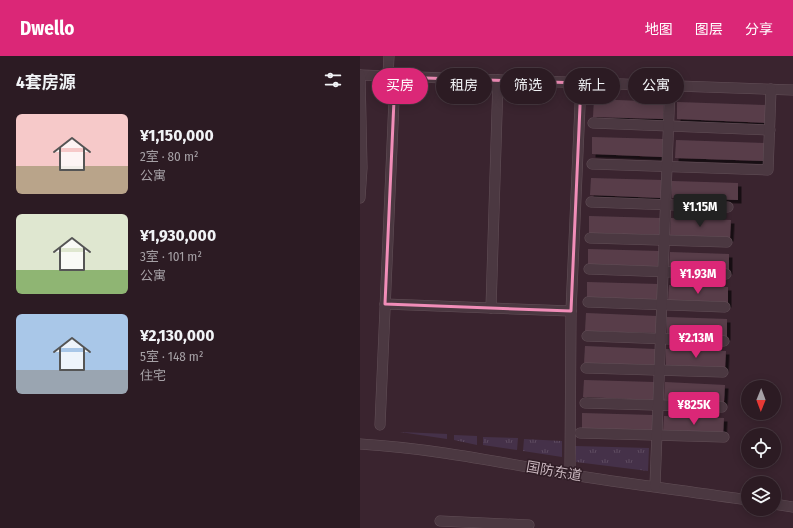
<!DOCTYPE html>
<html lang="zh">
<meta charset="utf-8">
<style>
body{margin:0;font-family:"Fira Sans Condensed","Noto Sans SC",sans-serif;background:#382830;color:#f1f3f6;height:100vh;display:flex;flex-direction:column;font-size:15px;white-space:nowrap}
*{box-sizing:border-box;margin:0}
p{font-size:13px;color:#a6a1a6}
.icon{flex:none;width:22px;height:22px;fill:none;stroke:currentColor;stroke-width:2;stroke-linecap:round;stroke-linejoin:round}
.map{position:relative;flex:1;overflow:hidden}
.drawer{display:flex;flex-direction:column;background:#2c1b23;width:360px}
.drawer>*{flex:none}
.top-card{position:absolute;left:12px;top:12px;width:361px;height:36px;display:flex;gap:8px}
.needle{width:26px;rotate:181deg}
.tools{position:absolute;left:381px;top:324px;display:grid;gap:8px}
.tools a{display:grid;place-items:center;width:40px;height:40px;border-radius:50%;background:#2c1b23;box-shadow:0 2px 10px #0003,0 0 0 1px #483941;font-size:20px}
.price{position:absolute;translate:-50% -34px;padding:0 9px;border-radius:4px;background:#db2777;color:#fff;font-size:13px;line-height:26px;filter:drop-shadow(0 1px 2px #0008)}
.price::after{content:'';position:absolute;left:50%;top:24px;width:12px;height:9px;margin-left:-6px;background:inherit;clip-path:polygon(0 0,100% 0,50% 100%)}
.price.current{background:#222;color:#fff}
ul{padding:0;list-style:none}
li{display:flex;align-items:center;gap:12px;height:100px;padding:0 16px}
li span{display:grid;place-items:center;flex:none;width:112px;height:80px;border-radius:6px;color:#555}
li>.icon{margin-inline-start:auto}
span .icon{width:48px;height:48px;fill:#fffc;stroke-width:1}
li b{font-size:17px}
h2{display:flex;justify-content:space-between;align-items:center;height:48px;padding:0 16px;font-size:17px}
.pill{padding:0 14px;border-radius:18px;background:#2c1b23;box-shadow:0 2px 10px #0003,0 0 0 1px #483941;font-size:14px;line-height:36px}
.pill.current{background:#db2777;color:#fff}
header{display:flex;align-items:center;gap:24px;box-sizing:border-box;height:56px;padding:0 20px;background:#db2777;color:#fff}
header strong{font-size:19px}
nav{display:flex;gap:22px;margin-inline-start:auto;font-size:14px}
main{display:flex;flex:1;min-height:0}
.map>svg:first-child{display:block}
.grass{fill:url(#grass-tufts)}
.building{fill:#583e4a;filter:url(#shadow)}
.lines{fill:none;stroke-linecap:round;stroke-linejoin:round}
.minor-casing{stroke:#635058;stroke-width:11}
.minor{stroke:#4b3841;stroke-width:10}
.marked{fill:none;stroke:#f18db8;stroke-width:3;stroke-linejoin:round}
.labels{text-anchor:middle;stroke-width:3;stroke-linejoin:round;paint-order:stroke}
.street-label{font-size:14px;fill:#c6b3bb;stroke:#301d26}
</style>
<header>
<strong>Dwello</strong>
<nav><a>地图</a><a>图层</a><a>分享</a></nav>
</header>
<main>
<section class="drawer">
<h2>4套房源<svg class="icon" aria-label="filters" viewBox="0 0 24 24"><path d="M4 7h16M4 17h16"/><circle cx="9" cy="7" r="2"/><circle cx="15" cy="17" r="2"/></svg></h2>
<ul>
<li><span style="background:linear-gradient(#f6c9c9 65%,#b9a48a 0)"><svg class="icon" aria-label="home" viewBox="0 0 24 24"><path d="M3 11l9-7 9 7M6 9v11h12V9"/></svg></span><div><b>¥1,150,000</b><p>2室 · 80 m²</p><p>公寓</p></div></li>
<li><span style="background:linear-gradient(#dfe7d0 70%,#8fb573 0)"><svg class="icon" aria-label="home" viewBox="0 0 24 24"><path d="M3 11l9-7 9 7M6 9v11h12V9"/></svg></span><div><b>¥1,930,000</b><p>3室 · 101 m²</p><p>公寓</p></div></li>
<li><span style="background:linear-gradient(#a9c7e8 70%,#9aa5b1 0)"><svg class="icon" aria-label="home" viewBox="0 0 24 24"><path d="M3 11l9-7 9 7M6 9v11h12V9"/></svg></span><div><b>¥2,130,000</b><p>5室 · 148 m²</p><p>住宅</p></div></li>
</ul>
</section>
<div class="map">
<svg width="433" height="472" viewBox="0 0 433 472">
<defs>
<pattern id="grass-tufts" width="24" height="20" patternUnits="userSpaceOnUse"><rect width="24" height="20" fill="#453149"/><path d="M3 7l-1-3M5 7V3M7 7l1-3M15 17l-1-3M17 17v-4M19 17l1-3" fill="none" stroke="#5e4c61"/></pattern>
<filter id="shadow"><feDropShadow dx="3.5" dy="3.5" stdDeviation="0" flood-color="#0009"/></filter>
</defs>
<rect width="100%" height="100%" fill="#3a242f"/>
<g class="grass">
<path d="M40 376 87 378V383Z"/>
<path d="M94 379 117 380V389L94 384Z"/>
<path d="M123 381 158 382 157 394 123 389Z"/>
<path d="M164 383 202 385V401L163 395Z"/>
<path d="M215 390 289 392 288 415 216 406Z"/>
</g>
<g class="building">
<path d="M234 43 304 46 303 63 233 61Z"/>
<path d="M317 46 407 49V67L317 63Z"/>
<path d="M232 81 303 83 302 101 232 98Z"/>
<path d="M316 84 406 87 405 105 315 102Z"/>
<path d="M231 122 302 124 301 142 230 139Z"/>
<path d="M312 125 378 127V144L312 142Z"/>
<path d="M229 160 300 162 299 179 229 177Z"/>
<path d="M311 162 371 164 370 182 310 180Z"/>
<path d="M228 193 299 195 298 213 228 210Z"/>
<path d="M310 196 369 198V215L309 213Z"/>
<path d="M227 226 298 228 297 246 227 243Z"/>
<path d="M309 229 368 231V248L308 246Z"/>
<path d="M226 257 297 260 296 277 225 275Z"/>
<path d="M307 261 367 263V281L307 279Z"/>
<path d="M225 290 295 293V310L224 308Z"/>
<path d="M306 293 366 295 365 313 306 311Z"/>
<path d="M224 324 294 326V344L223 341Z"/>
<path d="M305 326 365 329 364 346 304 344Z"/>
<path d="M222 357 293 359 292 377 222 374Z"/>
<path d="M304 360 364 362 363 379 303 377Z"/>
</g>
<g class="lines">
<defs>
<g id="minor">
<path d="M0 19 433 34"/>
<path d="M28 20 29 0"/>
<path d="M233 67 410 74"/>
<path d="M232 108 408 114 411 33"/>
<path d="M0 142 2 112 0 19"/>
<path d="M231 146 368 151"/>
<path d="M230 182 367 186"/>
<path d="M229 213 366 218"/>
<path d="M228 246 365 251"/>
<path d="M25 248 211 255"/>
<path d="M131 252 138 24"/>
<path d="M227 280 364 285"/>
<path d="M226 312 363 316"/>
<path d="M225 347 362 351"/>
<path d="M20 369 35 21"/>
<path d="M220 377 364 381"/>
<path d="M0 388C70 392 138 406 207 418 267 428 328 435 388 444"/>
<path d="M210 418 211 255 221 27"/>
<path d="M295 430 310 30"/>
<path d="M414 448 433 451"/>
<path d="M80 465 169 469"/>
</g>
</defs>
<use href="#minor" class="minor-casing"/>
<use href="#minor" class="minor"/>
</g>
<path class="marked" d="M35 21 221 27 211 255 25 248Z"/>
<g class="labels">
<g class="street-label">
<text transform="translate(194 415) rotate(10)" y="5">国防东道</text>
</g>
</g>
</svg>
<div class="tools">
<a><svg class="needle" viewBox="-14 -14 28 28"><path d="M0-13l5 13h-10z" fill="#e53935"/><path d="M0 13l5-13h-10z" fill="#a6a1a6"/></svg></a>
<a><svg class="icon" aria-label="locate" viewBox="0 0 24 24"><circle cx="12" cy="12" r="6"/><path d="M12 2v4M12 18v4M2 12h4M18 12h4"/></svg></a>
<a><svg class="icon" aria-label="layers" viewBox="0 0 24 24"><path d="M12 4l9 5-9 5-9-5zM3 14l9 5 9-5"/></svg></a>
</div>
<b class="price current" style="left:340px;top:172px">¥1.15M</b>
<b class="price" style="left:338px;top:239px">¥1.93M</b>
<b class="price" style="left:336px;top:303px">¥2.13M</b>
<b class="price" style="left:334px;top:370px">¥825K</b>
<div class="top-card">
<a class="pill current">买房</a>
<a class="pill">租房</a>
<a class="pill">筛选</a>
<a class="pill">新上</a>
<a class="pill">公寓</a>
</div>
</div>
</main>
